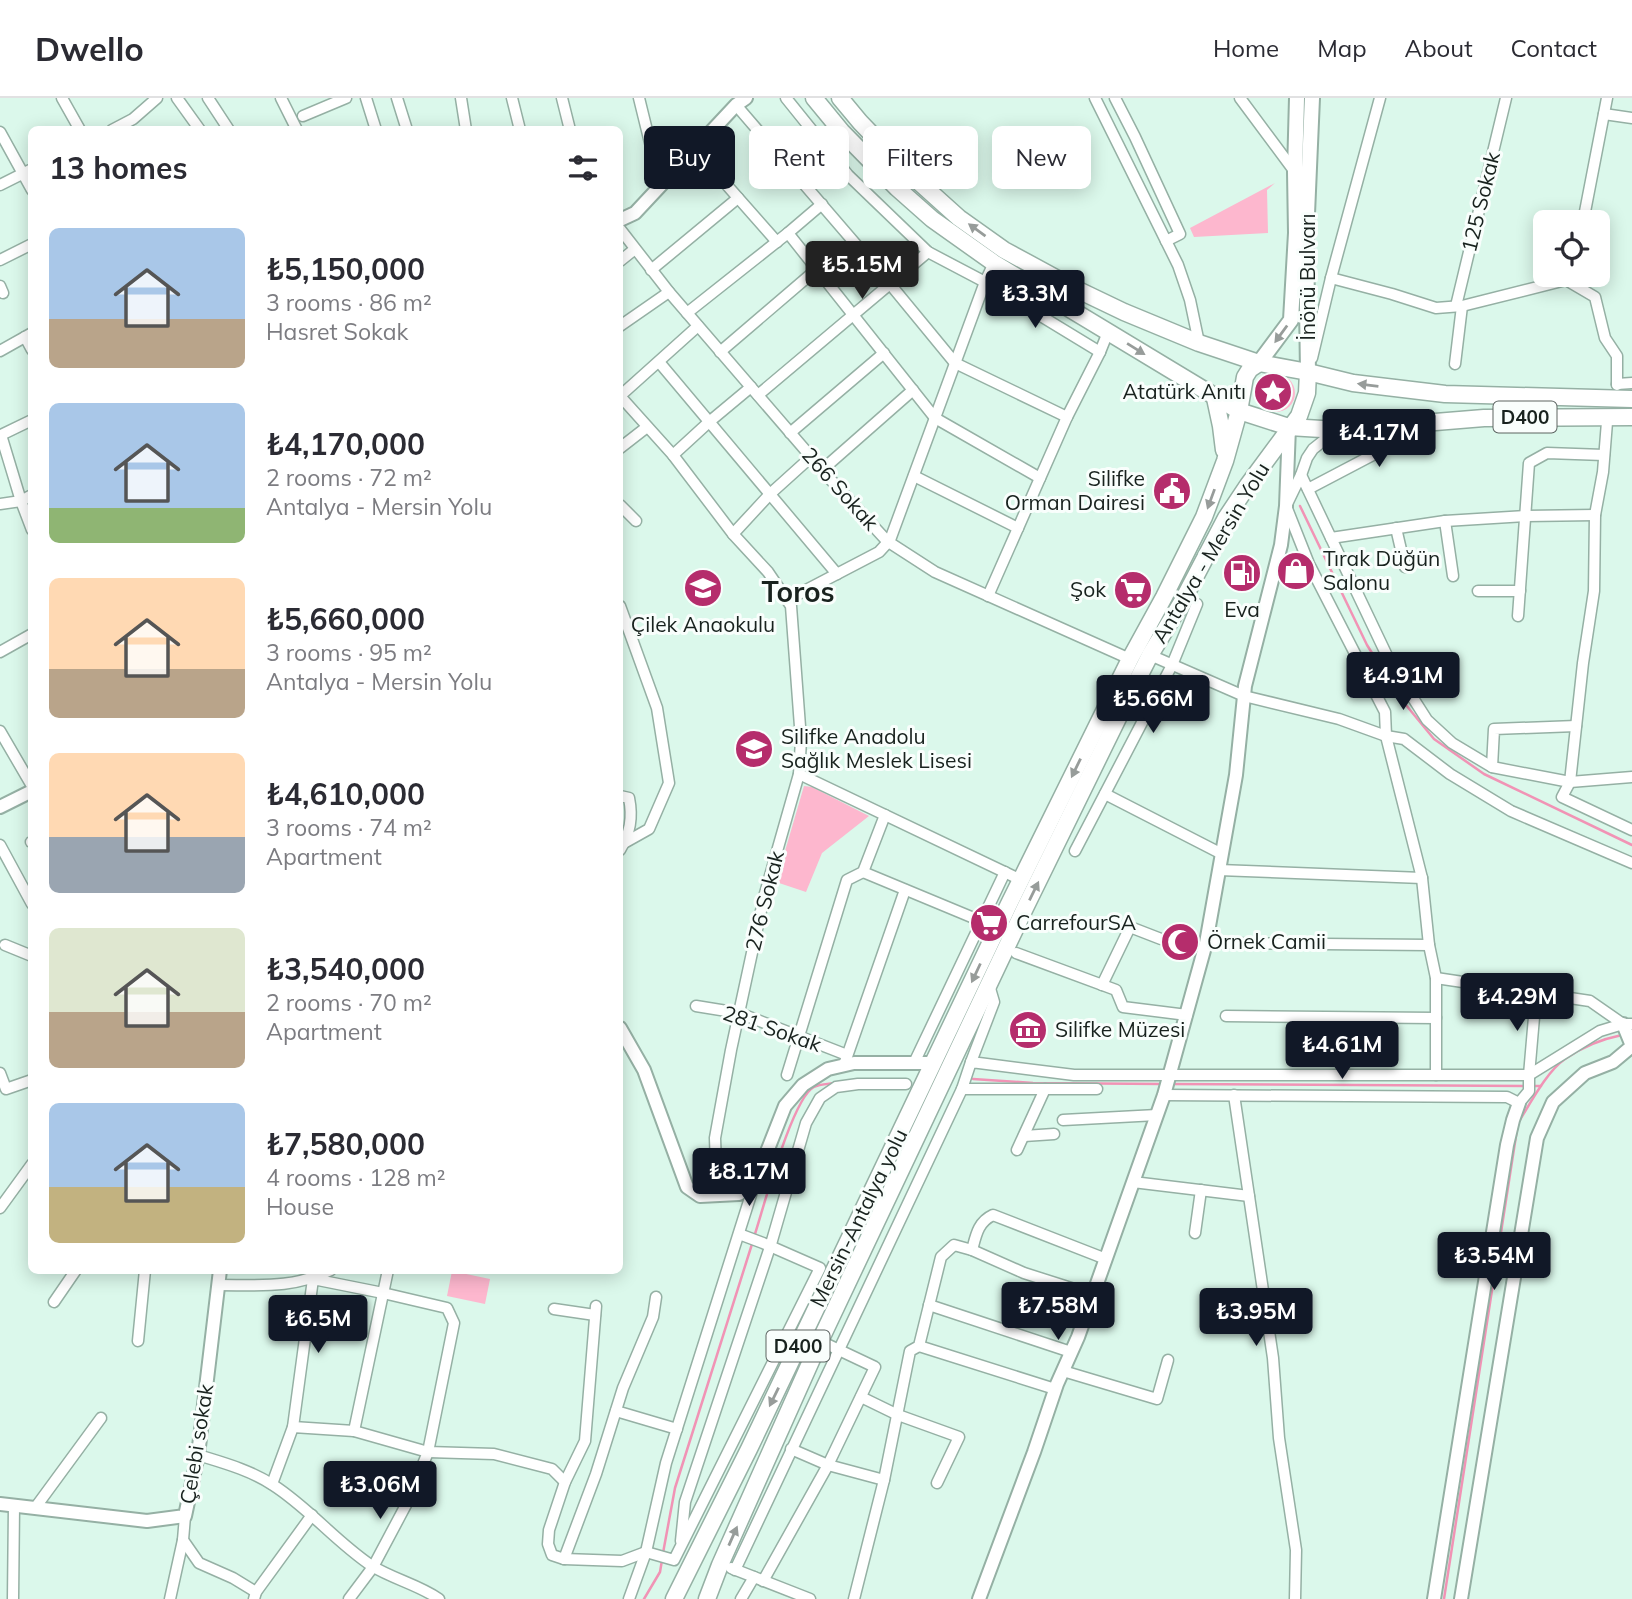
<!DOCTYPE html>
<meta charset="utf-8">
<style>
body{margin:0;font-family:Mulish,sans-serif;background:#f7f7f7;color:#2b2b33;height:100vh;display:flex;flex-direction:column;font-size:26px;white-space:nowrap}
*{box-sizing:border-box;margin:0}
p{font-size:23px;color:#7c7c81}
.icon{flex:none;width:38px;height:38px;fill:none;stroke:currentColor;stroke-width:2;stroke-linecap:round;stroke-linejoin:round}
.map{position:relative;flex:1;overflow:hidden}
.sheet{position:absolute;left:28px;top:28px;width:595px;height:1148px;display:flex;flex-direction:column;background:#fff;border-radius:10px;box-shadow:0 4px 18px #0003}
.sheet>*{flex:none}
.hud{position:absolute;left:644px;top:28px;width:665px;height:63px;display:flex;gap:14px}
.buttons{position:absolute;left:1533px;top:112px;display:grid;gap:14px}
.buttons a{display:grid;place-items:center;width:77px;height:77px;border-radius:10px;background:#fff;box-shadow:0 4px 18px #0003;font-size:35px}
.price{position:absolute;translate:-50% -60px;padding:0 16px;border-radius:7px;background:#111827;color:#fff;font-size:23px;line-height:46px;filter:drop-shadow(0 2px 4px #0008)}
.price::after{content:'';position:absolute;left:50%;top:42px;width:21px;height:16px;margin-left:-10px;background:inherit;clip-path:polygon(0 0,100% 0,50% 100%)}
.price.current{background:#222;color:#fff}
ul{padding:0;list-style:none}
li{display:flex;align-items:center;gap:21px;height:175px;padding:0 21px}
li span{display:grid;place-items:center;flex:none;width:196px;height:140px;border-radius:10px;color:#555}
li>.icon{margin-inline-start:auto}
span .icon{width:84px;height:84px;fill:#fffc;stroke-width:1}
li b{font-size:30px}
h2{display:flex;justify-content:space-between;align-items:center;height:84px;padding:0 21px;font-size:30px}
.tag{padding:0 24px;border-radius:10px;background:#fff;box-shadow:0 4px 18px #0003;font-size:24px;line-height:63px}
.tag.current{background:#111827;color:#fff}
header{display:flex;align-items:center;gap:42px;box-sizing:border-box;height:98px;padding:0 35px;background:#fff;border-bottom:2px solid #e1e1e2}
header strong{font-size:33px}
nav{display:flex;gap:38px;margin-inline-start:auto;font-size:24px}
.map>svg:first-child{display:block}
.green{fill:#fdb7ce}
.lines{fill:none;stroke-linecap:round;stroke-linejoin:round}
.stream{stroke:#f193b5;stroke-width:2.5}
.minor-casing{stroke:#95b0a4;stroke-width:13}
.tertiary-casing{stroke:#95b0a4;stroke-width:16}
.primary-casing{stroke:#95b0a4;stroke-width:18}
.trunk-casing{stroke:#95b0a4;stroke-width:19}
.minor{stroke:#fff;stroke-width:10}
.tertiary{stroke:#fff;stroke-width:12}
.primary{stroke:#fff;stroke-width:14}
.trunk{stroke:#fff;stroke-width:16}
.oneway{fill:#979c9a}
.labels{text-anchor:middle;stroke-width:6;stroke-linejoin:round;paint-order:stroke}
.shield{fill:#f9fefc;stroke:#5c6461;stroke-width:2}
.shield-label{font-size:19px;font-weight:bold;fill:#18221e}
.street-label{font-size:21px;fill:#18221e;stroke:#f9fefc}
.poi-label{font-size:21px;fill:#18221e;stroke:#f9fefc;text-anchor:start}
.district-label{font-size:28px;font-weight:bold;fill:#18221e;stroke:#f9fefc}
</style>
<header>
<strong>Dwello</strong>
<nav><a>Home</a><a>Map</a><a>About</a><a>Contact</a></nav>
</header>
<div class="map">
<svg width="1632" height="1501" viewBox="0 0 1632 1501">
<rect width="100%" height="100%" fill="#dbf8eb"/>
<g class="green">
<path d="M1275 85 1267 92 1268 135 1194 139 1190 130Z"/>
<circle cx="1276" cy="295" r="19"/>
<path d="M804 688 812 689 869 718 822 755 806 794 776 784Z"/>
<path d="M452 1173 490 1181 485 1206 447 1198Z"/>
</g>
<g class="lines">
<g class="stream">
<path d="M1300 408 1367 547 1401 601 1434 641 1484 676 1632 747"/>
<path d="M973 981 1033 985 1163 986"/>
<path d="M1170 986 1541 988"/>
<path d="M754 1139C763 1112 792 1000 814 989 819 986 829 986 835 985"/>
<path d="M663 1455 675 1390 752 1146"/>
<path d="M644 1501 660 1474 662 1462"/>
<path d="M1444 1501 1518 1025C1530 1006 1547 973 1565 961 1582 949 1602 941 1622 937"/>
</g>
<defs>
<g id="minor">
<path d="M62 0 80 32"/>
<path d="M177 0 200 32"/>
<path d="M208 0 229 32"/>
<path d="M281 0 297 32"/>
<path d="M366 0 376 32"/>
<path d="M397 0 407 32"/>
<path d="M461 0 466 32"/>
<path d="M512 0 520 32"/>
<path d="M562 0 570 32"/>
<path d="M639 0 654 61 669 79"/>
<path d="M786 0 848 77 928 154 985 184 1100 254"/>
<path d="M1095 0 1178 167 1190 202 1199 245"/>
<path d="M1115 0 1135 39 1180 136 1166 143"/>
<path d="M1240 0 1295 74"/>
<path d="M736 7 890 186 955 265 1067 319"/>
<path d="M1604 16 1632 20"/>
<path d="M303 18 346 0"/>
<path d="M112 32 133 21 157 0"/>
<path d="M0 34 32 92"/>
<path d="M695 51 777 144"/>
<path d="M0 87 32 71"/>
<path d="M1583 124 1607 0"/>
<path d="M620 131 669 194 831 382 887 443 935 474 1130 561"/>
<path d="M788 135 822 106"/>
<path d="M0 162 32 146"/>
<path d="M620 163 635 151"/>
<path d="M651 172 738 100"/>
<path d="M1331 180 1392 196 1436 210 1462 208 1566 182 1568 177"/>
<path d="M1566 182 1595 199 1605 240 1617 258V287"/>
<path d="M0 188 3 195"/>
<path d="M1456 208 1506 0"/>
<path d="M687 215 788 135 935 320 1040 380"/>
<path d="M620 228 669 194"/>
<path d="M25 239 32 252"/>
<path d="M0 253 32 235"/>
<path d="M720 254 817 171"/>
<path d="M1312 260 1331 180 1380 0"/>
<path d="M659 264 837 476"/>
<path d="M1455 266 1462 208"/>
<path d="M1617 286 1632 285"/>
<path d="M758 297 928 154"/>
<path d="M620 298 673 357 733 436 768 474 791 508 801 642 799 676 764 799 731 952 715 1040 717 1097"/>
<path d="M620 298 698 228"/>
<path d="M32 322 1 337 21 403 32 432"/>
<path d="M1607 324 1603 374 1595 417 1594 493 1583 565 1570 684 1562 699 1632 732"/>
<path d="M1337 332 1313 351 1307 360 1301 377 1286 408 1309 466 1385 614 1386 638 1422 780 1429 847 1436 880V977"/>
<path d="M790 335 884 255"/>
<path d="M620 350 647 329"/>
<path d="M673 357 709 324 751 289"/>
<path d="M822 372 913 292"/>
<path d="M1301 377 1390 564 1427 622 1452 645 1492 669 1570 684 1632 679"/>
<path d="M914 378 1018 430"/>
<path d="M1308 391 1428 328"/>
<path d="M0 406 21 403 32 397"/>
<path d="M620 407 636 423"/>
<path d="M1445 423 1453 478"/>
<path d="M1396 430 1405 469"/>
<path d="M733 436 770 396 811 359"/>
<path d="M1331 440 1445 423 1526 418 1595 417"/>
<path d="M1478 493H1520"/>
<path d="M988 498 1067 319 1100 254 1108 234"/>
<path d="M787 502 879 454 890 442 985 184 994 165"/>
<path d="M620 508 657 610 669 685 649 731 624 745"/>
<path d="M1518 518 1529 365 1547 355 1604 357"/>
<path d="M0 554 32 536"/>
<path d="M1150 557 1244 598 1339 621 1386 638 1404 641 1450 676 1511 713 1632 765"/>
<path d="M0 633 32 688"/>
<path d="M1492 669 1494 631 1576 628"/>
<path d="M799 676 1021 782"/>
<path d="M1105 696 1222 756"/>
<path d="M620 698 629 700C633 720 630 735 620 752"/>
<path d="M31 744H32"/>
<path d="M0 747 32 806"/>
<path d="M1075 753 1172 567 1197 506"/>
<path d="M1219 772 1422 780"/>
<path d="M863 774 981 823"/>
<path d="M1206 845 1429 847"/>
<path d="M5 847 32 858"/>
<path d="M1016 855 1116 892 1123 909 1187 917"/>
<path d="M1436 880 1590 903 1623 926"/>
<path d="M1102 887 1130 829 1161 841"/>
<path d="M696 908 739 915 847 957"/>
<path d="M1226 918 1436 920"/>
<path d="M971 964 994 904 989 887"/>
<path d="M914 965 1005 774"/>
<path d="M844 967 905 792"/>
<path d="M0 975 6 991 32 982"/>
<path d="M787 977 847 782 863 774 885 717"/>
<path d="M962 991H1097"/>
<path d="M1164 997 1507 999 1519 1005 1529 993V977L1536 896"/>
<path d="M1234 997 1273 1260 1279 1340 1296 1452 1295 1501"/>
<path d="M1063 1022 1157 1017"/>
<path d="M1024 1038 1054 1036"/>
<path d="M1017 1052 1045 991"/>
<path d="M1133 1084 1249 1098"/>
<path d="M0 1110 32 1066"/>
<path d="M1195 1135 1201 1092"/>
<path d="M972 1152C976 1137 978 1124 993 1117L1106 1161"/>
<path d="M218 1187C260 1187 292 1191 331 1172"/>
<path d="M54 1204 76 1172"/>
<path d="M929 1207 1071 1254"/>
<path d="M596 1208 585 1343 565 1384 549 1432 548 1446 552 1457 564 1461 622 1463 646 1454 674 1462 820 1170 763 1145 739 1136"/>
<path d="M554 1211 595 1217"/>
<path d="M138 1243 145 1172"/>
<path d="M919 1248 1055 1291"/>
<path d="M1063 1273 1157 1301 1168 1262"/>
<path d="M861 1299 898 1317 959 1339 937 1385"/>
<path d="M616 1313 677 1331"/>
<path d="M293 1329 313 1181 383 1195 447 1210 454 1225 428 1354 407 1405 373 1469 349 1501"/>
<path d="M354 1333 388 1172"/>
<path d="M791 1351 828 1367 884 1382"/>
<path d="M198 1357C224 1365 250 1372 273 1387 309 1410 336 1444 372 1468 393 1481 419 1487 439 1501"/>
<path d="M272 1386 293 1329 354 1333 428 1354 494 1356 552 1371 565 1384"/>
<path d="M35 1410 101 1320"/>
<path d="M185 1418 183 1442 199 1465 233 1480 256 1494"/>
<path d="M681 1443 685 1404 771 1146 806 1025 820 1000 836 989 858 986H906"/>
<path d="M564 1461 596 1376 623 1290 653 1219 656 1199"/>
<path d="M731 1470 810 1501"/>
<path d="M735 1472 962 991 971 964 1074 977H1529L1600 933 1623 926H1632"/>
<path d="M763 1483 828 1367 875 1269 820 1243"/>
<path d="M13 1501 14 1408"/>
<path d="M170 1501 183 1442"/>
<path d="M254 1501 256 1494 312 1417"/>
<path d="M629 1501 646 1454 666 1365 755 1084"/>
<path d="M741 1501 754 1479"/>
<path d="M854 1501 884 1382 910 1253 919 1248 941 1159 954 1147 972 1152 1024 1175 1093 1197"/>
</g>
<g id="tertiary">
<path d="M620 122 635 115 736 7 746 0"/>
<path d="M0 709 32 693"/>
<path d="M620 930 644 972 687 1089 700 1098 739 1096 755 1084 785 1008 803 987 828 971 854 965H934"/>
<path d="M0 1406 147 1423 185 1418 198 1357 220 1172"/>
<path d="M979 1501 1034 1354 1057 1286 1078 1239 1164 997 1206 845 1236 677 1245 588 1281 447 1286 408 1289 329"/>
<path d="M1434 1501 1507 1047 1513 1022 1519 1005"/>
<path d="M1461 1501 1537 1040 1553 1004 1585 975 1613 964 1632 948 1623 926"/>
</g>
<g id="primary">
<path d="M1259 265 1291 222 1296 135 1295 74 1297 0"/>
<path d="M1308 274 1306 139 1312 0"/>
</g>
<g id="trunk">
<path d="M814 0 842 34 897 90 932 121 994 165 1239 313 1289 329 1338 332 1484 320 1632 319"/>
<path d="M840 0 860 24 909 75 959 120 1004 152 1076 191 1124 214 1199 245 1259 265 1308 274 1353 285 1445 296 1632 301"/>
<path d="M1215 300 1221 328 1224 352"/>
<path d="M674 1501 749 1351 1008 808 1130 561 1164 499 1204 419 1225 363 1239 313 1245 279 1250 271 1259 265"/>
<path d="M707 1501 720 1467 820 1243 1025 810 1119 618 1150 557 1182 504 1226 420 1248 387 1299 318 1307 295 1308 274"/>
</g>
</defs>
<use href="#minor" class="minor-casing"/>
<use href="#tertiary" class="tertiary-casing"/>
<use href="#primary" class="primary-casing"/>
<use href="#trunk" class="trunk-casing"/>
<use href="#minor" class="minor"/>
<use href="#tertiary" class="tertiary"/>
<use href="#primary" class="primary"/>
<use href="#trunk" class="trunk"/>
</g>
<defs><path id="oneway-solid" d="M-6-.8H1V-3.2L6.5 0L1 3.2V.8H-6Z" transform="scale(1.75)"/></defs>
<g class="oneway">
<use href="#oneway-solid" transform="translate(977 132) rotate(-144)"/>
<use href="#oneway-solid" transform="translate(1281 236) rotate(126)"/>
<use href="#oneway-solid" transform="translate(1136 251) rotate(32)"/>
<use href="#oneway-solid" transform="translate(1368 287) rotate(-173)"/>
<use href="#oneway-solid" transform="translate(1211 401) rotate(110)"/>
<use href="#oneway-solid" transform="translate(1076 670) rotate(116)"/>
<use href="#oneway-solid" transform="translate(1034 793) rotate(-64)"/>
<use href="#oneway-solid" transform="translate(976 875) rotate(115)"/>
<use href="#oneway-solid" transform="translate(774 1299) rotate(116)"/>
<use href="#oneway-solid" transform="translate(733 1438) rotate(-66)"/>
</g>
<defs>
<symbol id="sight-disc" viewBox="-11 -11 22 22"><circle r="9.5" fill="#b52d6c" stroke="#f9fefc"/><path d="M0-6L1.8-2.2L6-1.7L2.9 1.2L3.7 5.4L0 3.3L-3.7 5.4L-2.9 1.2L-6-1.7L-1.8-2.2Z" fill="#fff"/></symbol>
<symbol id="civic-disc" viewBox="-11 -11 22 22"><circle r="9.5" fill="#b52d6c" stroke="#f9fefc"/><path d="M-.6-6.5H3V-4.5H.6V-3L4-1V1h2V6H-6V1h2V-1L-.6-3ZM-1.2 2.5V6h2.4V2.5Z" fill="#fff"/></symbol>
<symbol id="shop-disc" viewBox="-11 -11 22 22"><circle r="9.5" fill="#b52d6c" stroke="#f9fefc"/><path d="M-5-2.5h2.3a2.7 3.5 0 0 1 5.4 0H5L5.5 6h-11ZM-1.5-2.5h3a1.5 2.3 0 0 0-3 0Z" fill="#fff"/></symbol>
<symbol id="fuel-disc" viewBox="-11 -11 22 22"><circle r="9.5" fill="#b52d6c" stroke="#f9fefc"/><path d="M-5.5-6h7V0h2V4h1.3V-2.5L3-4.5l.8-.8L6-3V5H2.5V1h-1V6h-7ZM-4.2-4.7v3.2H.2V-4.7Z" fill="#fff"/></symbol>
<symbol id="school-disc" viewBox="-11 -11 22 22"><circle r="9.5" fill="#b52d6c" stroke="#f9fefc"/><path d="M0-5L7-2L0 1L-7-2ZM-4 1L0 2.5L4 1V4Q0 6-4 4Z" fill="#fff"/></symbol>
<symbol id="supermarket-disc" viewBox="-11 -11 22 22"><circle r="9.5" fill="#b52d6c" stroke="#f9fefc"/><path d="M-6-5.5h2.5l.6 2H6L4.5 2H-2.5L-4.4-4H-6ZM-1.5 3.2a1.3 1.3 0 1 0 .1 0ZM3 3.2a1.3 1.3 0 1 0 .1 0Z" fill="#fff"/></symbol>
<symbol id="mosque-disc" viewBox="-11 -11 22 22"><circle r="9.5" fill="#b52d6c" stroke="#f9fefc"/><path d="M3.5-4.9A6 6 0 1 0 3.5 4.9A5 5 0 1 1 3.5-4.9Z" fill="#fff"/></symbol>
<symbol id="museum-disc" viewBox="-11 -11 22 22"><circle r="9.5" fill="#b52d6c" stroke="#f9fefc"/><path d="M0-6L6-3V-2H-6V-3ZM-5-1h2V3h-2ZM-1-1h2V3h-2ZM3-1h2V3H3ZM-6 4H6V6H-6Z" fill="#fff"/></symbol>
</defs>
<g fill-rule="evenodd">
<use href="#sight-disc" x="1251" y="272" width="44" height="44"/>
<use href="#civic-disc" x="1150" y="371" width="44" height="44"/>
<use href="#shop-disc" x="1274" y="451" width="44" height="44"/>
<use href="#fuel-disc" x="1220" y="453" width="44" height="44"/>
<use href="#school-disc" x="681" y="468" width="44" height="44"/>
<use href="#supermarket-disc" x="1111" y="470" width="44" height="44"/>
<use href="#school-disc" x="732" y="629" width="44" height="44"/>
<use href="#supermarket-disc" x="967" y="803" width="44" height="44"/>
<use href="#mosque-disc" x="1158" y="822" width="44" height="44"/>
<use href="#museum-disc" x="1006" y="910" width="44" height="44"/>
</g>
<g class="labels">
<g class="shield">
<rect x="1493.5" y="303.5" width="63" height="31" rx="5"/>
<rect x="766.5" y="1232.5" width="63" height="31" rx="5"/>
</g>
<g class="shield-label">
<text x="1525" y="326">D400</text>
<text x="798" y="1255">D400</text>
</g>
<g class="street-label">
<text transform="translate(1481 104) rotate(-76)" y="7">125 Sokak</text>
<text transform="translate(1308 179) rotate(-90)" y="7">İnönü Bulvarı</text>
<text transform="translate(840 391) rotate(48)" y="7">266 Sokak</text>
<text transform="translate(1211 455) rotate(-59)" y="7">Antalya - Mersin Yolu</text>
<text transform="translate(765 803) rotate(-76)" y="7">276 Sokak</text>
<text transform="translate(772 931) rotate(19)" y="7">281 Sokak</text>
<text transform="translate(859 1120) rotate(-64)" y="7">Mersin-Antalya yolu</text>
<text transform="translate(197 1346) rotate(-81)" y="7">Çelebi sokak</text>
</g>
<g class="poi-label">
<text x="1246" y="301" text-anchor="end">Atatürk Anıtı</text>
<text x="1145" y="388" text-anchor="end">Silifke<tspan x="1145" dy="24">Orman Dairesi</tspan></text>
<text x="1323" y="468">Tırak Düğün<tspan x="1323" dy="24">Salonu</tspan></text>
<text x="1106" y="499" text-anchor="end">Şok</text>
<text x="1242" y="519" text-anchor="middle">Eva</text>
<text x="703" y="534" text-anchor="middle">Çilek Anaokulu</text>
<text x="781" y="646">Silifke Anadolu<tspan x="781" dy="24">Sağlık Meslek Lisesi</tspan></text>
<text x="1016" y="832">CarrefourSA</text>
<text x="1207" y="851">Örnek Camii</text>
<text x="1055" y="939">Silifke Müzesi</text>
</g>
<g class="district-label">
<text x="798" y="504">Toros</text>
</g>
</g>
</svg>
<div class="buttons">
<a><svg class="icon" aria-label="locate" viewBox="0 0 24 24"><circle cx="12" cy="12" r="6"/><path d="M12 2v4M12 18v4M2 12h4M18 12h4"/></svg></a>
</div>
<b class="price current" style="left:862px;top:203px">₺5.15M</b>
<b class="price" style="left:1035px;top:232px">₺3.3M</b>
<b class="price" style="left:1379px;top:371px">₺4.17M</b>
<b class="price" style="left:1403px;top:614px">₺4.91M</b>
<b class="price" style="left:1153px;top:637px">₺5.66M</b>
<b class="price" style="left:1517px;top:935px">₺4.29M</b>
<b class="price" style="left:1342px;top:983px">₺4.61M</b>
<b class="price" style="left:749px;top:1110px">₺8.17M</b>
<b class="price" style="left:1494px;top:1194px">₺3.54M</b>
<b class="price" style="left:1058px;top:1244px">₺7.58M</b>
<b class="price" style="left:1256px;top:1250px">₺3.95M</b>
<b class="price" style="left:318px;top:1257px">₺6.5M</b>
<b class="price" style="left:380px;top:1423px">₺3.06M</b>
<div class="hud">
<a class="tag current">Buy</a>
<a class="tag">Rent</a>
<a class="tag">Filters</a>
<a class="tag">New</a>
</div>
<section class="sheet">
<h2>13 homes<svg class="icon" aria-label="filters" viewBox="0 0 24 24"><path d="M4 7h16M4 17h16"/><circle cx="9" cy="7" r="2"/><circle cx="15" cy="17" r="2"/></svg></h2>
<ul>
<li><span style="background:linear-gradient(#a9c7e8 65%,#b9a48a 0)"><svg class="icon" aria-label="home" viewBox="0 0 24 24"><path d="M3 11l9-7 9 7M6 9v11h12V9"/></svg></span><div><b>₺5,150,000</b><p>3 rooms · 86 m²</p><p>Hasret Sokak</p></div></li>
<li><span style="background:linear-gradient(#a9c7e8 75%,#8fb573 0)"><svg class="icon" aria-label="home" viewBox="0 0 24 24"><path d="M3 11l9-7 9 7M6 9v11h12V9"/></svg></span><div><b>₺4,170,000</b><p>2 rooms · 72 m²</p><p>Antalya - Mersin Yolu</p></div></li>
<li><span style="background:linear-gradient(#ffd9b3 65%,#b9a48a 0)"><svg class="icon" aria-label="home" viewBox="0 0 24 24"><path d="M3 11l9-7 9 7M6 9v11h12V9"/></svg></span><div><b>₺5,660,000</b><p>3 rooms · 95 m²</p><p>Antalya - Mersin Yolu</p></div></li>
<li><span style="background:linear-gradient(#ffd9b3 60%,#9aa5b1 0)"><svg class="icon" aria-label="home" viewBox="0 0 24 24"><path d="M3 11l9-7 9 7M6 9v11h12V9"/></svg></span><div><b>₺4,610,000</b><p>3 rooms · 74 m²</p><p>Apartment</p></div></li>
<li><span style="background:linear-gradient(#dfe7d0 60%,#b9a48a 0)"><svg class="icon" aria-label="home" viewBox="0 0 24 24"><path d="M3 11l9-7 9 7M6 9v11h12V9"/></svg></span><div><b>₺3,540,000</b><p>2 rooms · 70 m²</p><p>Apartment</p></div></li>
<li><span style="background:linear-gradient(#a9c7e8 60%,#c2b280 0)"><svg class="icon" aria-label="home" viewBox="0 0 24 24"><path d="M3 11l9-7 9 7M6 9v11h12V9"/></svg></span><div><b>₺7,580,000</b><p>4 rooms · 128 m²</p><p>House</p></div></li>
</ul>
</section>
</div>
